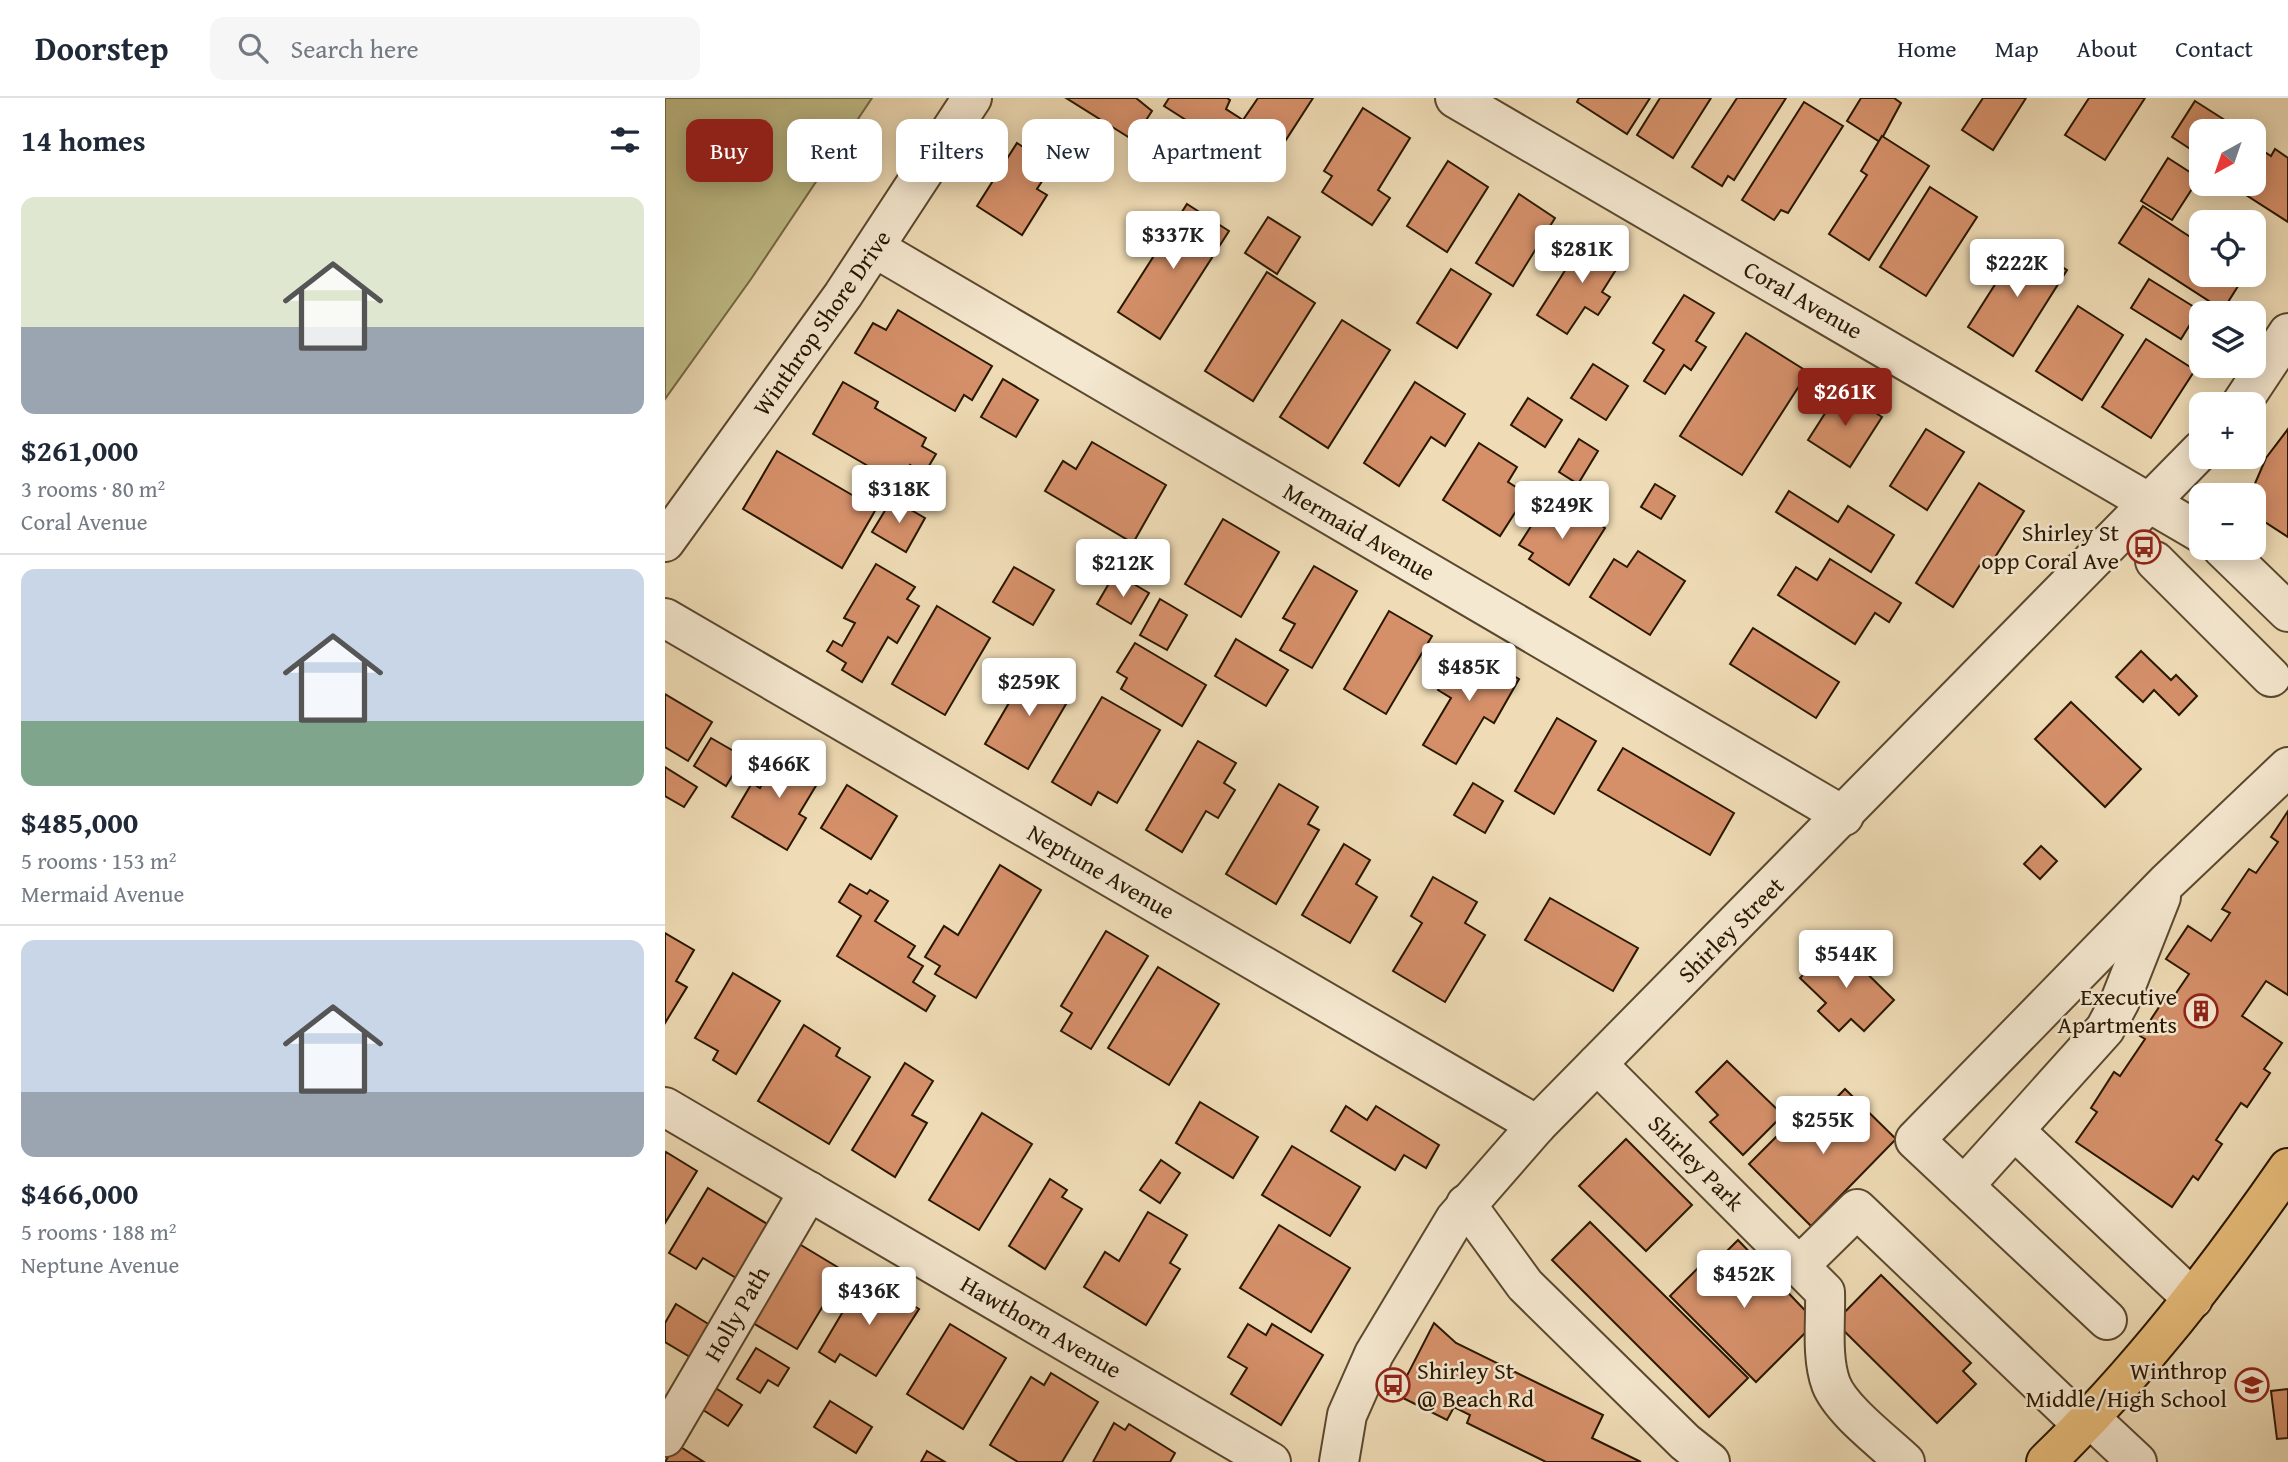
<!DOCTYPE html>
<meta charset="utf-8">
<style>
body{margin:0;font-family:"Gentium Book Plus",serif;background:#f6f6f7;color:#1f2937;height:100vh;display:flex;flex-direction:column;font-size:26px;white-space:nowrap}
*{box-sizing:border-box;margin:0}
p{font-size:23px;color:#747a83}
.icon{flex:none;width:38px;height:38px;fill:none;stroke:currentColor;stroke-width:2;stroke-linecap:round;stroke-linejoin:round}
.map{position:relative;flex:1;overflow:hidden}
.sheet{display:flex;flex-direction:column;background:#fff;width:665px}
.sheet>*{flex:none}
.guide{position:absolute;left:21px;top:21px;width:665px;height:63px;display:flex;gap:14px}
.needle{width:46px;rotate:220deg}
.fabs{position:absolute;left:1524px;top:21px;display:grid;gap:14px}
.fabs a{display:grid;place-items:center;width:77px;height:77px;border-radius:14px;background:#fff;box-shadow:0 4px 18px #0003;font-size:35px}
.price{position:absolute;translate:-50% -60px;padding:0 16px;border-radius:7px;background:#fff;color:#222;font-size:23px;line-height:46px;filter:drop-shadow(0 2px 4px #0008)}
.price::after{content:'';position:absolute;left:50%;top:42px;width:21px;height:16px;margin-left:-10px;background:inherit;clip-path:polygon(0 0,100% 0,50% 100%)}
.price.selected{background:#8f2418;color:#fff}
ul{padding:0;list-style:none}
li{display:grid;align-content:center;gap:14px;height:371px;padding:0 21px}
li+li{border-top:2px solid #e0e1e3}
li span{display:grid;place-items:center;height:217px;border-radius:14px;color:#555}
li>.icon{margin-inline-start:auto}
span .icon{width:126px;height:126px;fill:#fffc;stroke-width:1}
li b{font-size:30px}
h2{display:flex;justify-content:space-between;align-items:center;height:84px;padding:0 21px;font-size:30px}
.pill{padding:0 24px;border-radius:14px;background:#fff;box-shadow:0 4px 18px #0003;font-size:24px;line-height:63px}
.pill.selected{background:#8f2418;color:#fff}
header{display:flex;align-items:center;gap:42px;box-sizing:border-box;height:98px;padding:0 35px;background:#fff;border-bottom:2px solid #e0e1e3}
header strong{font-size:33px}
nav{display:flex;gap:38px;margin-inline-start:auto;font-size:24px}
.search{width:490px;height:63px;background:#f6f6f7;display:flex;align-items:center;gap:18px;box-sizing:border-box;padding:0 24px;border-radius:14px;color:#747a83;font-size:26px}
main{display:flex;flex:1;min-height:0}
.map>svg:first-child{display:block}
.green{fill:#c0be89;stroke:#746a45;stroke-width:2}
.building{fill:#d5906a;stroke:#291701;stroke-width:2}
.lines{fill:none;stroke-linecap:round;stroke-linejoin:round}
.minor-casing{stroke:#5a482e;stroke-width:42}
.major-casing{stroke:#291701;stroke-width:42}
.minor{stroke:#f5e8d0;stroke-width:38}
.major{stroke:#e8be7b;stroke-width:38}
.labels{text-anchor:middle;stroke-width:5;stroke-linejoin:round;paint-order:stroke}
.street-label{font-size:24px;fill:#291701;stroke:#f5e8d0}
.poi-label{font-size:24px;fill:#291701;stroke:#f5e8d0;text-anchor:end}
</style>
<header>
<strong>Doorstep</strong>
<div class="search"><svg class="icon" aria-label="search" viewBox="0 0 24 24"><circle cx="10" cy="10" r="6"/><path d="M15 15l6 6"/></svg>Search here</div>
<nav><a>Home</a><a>Map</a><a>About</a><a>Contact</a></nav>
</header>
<main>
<section class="sheet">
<h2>14 homes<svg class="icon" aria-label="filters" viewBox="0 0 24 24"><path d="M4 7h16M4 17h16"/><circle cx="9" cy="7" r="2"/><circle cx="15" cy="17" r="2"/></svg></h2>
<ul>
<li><span style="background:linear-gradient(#dfe7d0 60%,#9aa5b1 0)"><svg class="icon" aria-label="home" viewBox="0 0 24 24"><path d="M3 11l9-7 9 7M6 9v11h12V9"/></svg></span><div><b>$261,000</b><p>3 rooms · 80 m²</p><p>Coral Avenue</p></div></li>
<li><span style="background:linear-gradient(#c9d6e8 70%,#7fa58c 0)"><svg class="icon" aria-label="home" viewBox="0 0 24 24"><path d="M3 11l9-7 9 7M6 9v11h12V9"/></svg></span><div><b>$485,000</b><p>5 rooms · 153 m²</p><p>Mermaid Avenue</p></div></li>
<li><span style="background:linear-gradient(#c9d6e8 70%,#9aa5b1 0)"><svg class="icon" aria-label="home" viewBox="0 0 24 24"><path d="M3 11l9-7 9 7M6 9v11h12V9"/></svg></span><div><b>$466,000</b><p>5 rooms · 188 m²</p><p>Neptune Avenue</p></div></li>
</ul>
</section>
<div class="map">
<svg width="1623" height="1364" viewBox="0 0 1623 1364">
<rect width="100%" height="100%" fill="#efdcb6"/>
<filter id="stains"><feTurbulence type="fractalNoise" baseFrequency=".00286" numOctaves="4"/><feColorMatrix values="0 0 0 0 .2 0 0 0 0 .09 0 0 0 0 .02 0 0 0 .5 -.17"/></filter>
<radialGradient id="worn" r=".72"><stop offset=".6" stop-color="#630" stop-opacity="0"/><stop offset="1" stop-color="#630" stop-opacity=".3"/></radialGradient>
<path class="green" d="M0 0H207L86 181 0 301Z"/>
<g class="building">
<path d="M401 0H471L487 13 468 42Z"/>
<path d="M504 0H562L565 2 561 11 578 22 567 39 548 28 543 36 499 8Z"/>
<path d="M593 0H648L617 48 578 22Z"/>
<path d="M914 0H985L962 36 912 4Z"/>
<path d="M995 0H1046L1008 60 972 37Z"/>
<path d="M1072 0H1121L1069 82 1063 78 1057 88 1027 69Z"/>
<path d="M1196 0H1229L1236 5 1215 44 1182 23Z"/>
<path d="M1318 0H1361L1328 52 1297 32Z"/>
<path d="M1424 0H1480L1440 62 1400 37Z"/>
<path d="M1530 3 1577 33H1536V58L1507 39Z"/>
<path d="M1139 4 1178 28 1123 115 1116 112 1109 122 1077 102Z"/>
<path d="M698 10 745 40 713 92 725 100 707 127 657 94 667 78 659 73Z"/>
<path d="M1217 38 1264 68 1204 162 1164 136 1202 77 1196 73Z"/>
<path d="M352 45 387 68 372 91 382 97 357 137 312 108Z"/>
<path d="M1589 47 1606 58 1610 51 1623 60V124L1581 97 1586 90 1579 86H1589Z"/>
<path d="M1503 60 1534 80 1507 122 1476 103Z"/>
<path d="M783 63 823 89 782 154 742 128Z"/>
<path d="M1265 89 1312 119 1261 198 1215 169Z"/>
<path d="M854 96 890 120 848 188 811 165Z"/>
<path d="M522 106 564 133 495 241 453 214Z"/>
<path d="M1478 108 1536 146V177H1580L1558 212 1454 145Z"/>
<path d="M603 119 635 139 612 176 580 155Z"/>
<path d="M923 136 959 159 937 194 945 199 933 217 920 209 902 236 872 217Z"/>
<path d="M1357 144 1402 172 1348 258 1303 229Z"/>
<path d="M786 171 826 196 792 250 752 225Z"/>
<path d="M602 174 650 205 588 303 540 273Z"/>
<path d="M1484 181 1534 212 1516 241 1466 210Z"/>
<path d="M1019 197 1049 215 1031 243 1041 249 1026 272 1019 267 1000 296 979 283 999 252 988 245Z"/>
<path d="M1413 208 1458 237 1417 302 1371 273Z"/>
<path d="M233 212 327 268 307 302 299 297 290 313 190 255 208 225 221 232Z"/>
<path d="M677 222 725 252 663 350 615 319Z"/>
<path d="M1081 235 1143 274 1077 377 1015 338Z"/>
<path d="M1481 241 1530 272 1486 340 1437 309Z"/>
<path d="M928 266 963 288 941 322 906 300Z"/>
<path d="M338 281 373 302 351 339 316 319Z"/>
<path d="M178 284 213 304 210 310 261 340 257 348 271 356 259 376 245 367 234 386 148 336Z"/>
<path d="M750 284 800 316 780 348 766 339 734 388 699 365Z"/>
<path d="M1175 292 1217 319 1185 369 1143 342Z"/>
<path d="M863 300 897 322 880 349 846 327Z"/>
<path d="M1261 331 1299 354 1262 412 1225 388Z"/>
<path d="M1623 331V439L1589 417V397H1585L1601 360Z"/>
<path d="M914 341 933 353 913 386 894 374Z"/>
<path d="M427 344 501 387 468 445 380 393 398 363 411 371Z"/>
<path d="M814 345 852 369 843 384 862 396 835 438 778 402Z"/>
<path d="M112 353 211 411 177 470 78 411Z"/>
<path d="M1314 385 1359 413 1327 464 1320 459 1288 509 1251 485Z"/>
<path d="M990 386 1010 398 996 421 976 409Z"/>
<path d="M1124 393 1173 424 1183 408 1229 437 1206 474 1111 414Z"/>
<path d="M227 401 260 420 241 454 207 434Z"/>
<path d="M900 404 940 430 904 487 864 461 868 455 854 447 881 405 894 414Z"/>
<path d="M558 421 614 454 576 519 520 486Z"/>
<path d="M973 453 1020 483 985 537 925 499 949 461 962 469Z"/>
<path d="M1165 461 1236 505 1224 524 1210 515 1190 546 1113 497 1131 469 1152 482Z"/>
<path d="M211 466 250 489 242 501 254 508 232 545 223 539 197 584 177 572 181 565 162 553 168 543 177 548 190 525 179 520Z"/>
<path d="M649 468 692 493 647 570 615 552 630 526 618 520Z"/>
<path d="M349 469 389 492 368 527 328 504Z"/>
<path d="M450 475 484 495 466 526 432 506Z"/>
<path d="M495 501 522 517 502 552 475 537Z"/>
<path d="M272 508 325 540 280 617 227 586Z"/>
<path d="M724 513 767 538 721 616 679 591Z"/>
<path d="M1088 530 1174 584 1151 620 1065 566Z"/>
<path d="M571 541 623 572 601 608 550 578Z"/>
<path d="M470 545 541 587 517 628 456 591 462 580 452 574Z"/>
<path d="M798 548 854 581 829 625 819 619 791 666 758 647 786 600 773 592Z"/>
<path d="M1476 553 1506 582 1511 577 1532 598 1514 617 1489 592 1478 604 1451 579Z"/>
<path d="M365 569 408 594 363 671 320 646Z"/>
<path d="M0 596 47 624 23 663 0 649Z"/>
<path d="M437 599 495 632 452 705 433 694 426 707 387 684Z"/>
<path d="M1406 604 1476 671 1440 709 1370 641Z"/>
<path d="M892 620 931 643 889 716 850 693Z"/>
<path d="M46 640 79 659 61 688 29 668Z"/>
<path d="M533 643 571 665 559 685 570 692 553 720 541 713 517 754 481 732Z"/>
<path d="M958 650 1069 715 1045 757 933 692Z"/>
<path d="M117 652 158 676 134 716 141 720 122 752 67 719 87 685 95 690Z"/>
<path d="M0 669 32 689 19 709 0 698Z"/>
<path d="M808 685 838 703 820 735 789 717Z"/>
<path d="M614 686 653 709 643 726 654 732 611 806 561 776Z"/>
<path d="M182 687 232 718 206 761 156 730Z"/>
<path d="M1623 713V897L1601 883 1577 918 1617 945 1599 971 1605 975 1582 1009 1576 1005 1551 1042 1557 1046 1533 1082 1528 1078 1507 1109 1411 1044 1432 1014 1426 1010 1449 974 1455 978 1480 941 1475 938 1498 903 1503 907 1524 876 1501 861 1523 828 1546 843 1565 815 1557 811 1584 771 1591 775 1613 744 1606 739Z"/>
<path d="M679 746 705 762 691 786 712 799 685 845 637 817Z"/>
<path d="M1376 748 1392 763 1375 781 1359 766Z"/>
<path d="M335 767 376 792 311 900 270 876 275 868 260 859 279 828 293 837Z"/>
<path d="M768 779 812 804 800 825 820 837 780 904 728 873 757 825 746 818Z"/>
<path d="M185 786 202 796 205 792 223 803 210 823 250 848 243 859 258 868 248 884 270 898 261 913 172 858 196 818 174 804Z"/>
<path d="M885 800 973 850 948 893 860 842Z"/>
<path d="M441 833 483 858 426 951 396 933 407 915 396 908Z"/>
<path d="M0 835 29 852 11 883 22 889 0 925Z"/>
<path d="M1170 844 1229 902 1199 933 1186 921 1174 933 1153 913 1161 905 1135 880Z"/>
<path d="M493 869 554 906 504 987 443 950Z"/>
<path d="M68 875 115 903 71 976 48 962 53 953 30 940Z"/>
<path d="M139 927 175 950 171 958 205 979 164 1046 93 1003Z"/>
<path d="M1062 963 1118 1017 1078 1057 1045 1024 1053 1017 1031 994Z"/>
<path d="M240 965 268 983 247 1017 262 1025 230 1079 187 1052Z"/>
<path d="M1180 991 1231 1041 1146 1128 1084 1066 1128 1022 1139 1033Z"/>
<path d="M535 1004 593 1039 568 1080 511 1045Z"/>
<path d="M681 1008 702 1022 711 1008 774 1047 761 1070 739 1057 730 1072 666 1033Z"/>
<path d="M317 1015 367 1046 314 1132 264 1102Z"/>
<path d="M961 1041 1027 1107 981 1153 914 1088Z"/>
<path d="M627 1048 695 1089 665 1138 597 1097Z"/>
<path d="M1 1054 32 1073 0 1125V1057Z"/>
<path d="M496 1062 515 1075 495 1105 475 1092Z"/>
<path d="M385 1081 402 1092 397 1099 417 1111 380 1171 344 1148Z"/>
<path d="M43 1090 104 1127 71 1180 38 1160 31 1171 4 1155Z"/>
<path d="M483 1114 522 1137 505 1165 515 1171 481 1227 419 1189 440 1154 454 1163Z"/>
<path d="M925 1124 1083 1280 1044 1319 887 1162Z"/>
<path d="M614 1127 685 1170 646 1234 575 1190Z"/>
<path d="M126 1141 179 1173 132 1251 88 1225Z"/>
<path d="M1073 1142 1151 1224 1091 1284 1005 1198 1035 1168 1041 1174Z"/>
<path d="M1216 1177 1306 1265 1298 1273 1311 1286 1272 1325 1170 1224Z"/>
<path d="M199 1178 254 1211 211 1278 175 1256 170 1264 154 1254Z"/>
<path d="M11 1206 45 1227 25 1259 0 1244V1225Z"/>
<path d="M769 1225 791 1245 938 1317 927 1340 976 1364H881L802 1325 805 1317 789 1309 782 1322 732 1297Z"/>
<path d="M285 1226 341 1260 298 1331 242 1296Z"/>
<path d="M583 1226 601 1237 607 1226 658 1257 616 1327 566 1296 582 1270 563 1259Z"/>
<path d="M91 1250 124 1270 113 1288 103 1282 95 1295 72 1281Z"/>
<path d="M386 1275 433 1304 397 1364H353L325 1347 366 1279 379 1287Z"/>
<path d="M49 1289 77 1307 63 1328 35 1310Z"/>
<path d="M1623 1291V1340L1612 1341 1606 1293Z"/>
<path d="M165 1303 207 1329 191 1355 149 1329Z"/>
<path d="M449 1325 460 1332 464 1326 510 1355 505 1364H428Z"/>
<path d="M11 1346 39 1364H0Z"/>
<path d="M262 1353 280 1364H256Z"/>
</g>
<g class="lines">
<defs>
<g id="minor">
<path d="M790 0 1536 435"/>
<path d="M210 150 1179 718"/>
<path d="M1576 306 1623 235"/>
<path d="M0 444 178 197 307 0"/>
<path d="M1557 450 1623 514"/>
<path d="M1490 463 1606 579"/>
<path d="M0 520 872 1027"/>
<path d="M932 966 1160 1194C1161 1222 1156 1259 1166 1286 1176 1312 1219 1344 1240 1364"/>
<path d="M0 1009 606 1364"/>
<path d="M1350 1033 1528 1201"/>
<path d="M1299 1088 1440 931 1455 903 1496 799"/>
<path d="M801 1106 860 1187 1020 1344 1045 1364"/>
<path d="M1134 1168 1192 1111 1418 1327"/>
<path d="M1442 1222 1250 1042 1502 784 1623 669"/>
<path d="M1425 1320 1472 1364"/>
<path d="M0 1339 144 1093"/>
<path d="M674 1364 682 1317 709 1256 790 1121 872 1027 1536 352"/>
</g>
<path id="major" d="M1381 1364C1473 1275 1550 1175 1623 1070"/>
</defs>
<use href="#minor" class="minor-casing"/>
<use href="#major" class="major-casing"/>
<use href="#minor" class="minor"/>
<use href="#major" class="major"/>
</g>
<defs>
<symbol id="bus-ring" viewBox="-11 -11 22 22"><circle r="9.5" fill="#f5e8d0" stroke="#8f2418" stroke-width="1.5"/><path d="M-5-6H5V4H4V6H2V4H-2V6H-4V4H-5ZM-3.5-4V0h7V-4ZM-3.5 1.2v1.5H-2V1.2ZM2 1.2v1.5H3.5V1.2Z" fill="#8f2418"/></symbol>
<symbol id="building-ring" viewBox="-11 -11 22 22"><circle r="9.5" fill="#f5e8d0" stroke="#8f2418" stroke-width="1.5"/><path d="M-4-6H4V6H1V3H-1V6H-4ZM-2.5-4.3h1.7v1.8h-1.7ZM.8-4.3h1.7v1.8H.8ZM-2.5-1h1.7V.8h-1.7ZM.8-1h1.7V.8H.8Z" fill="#8f2418"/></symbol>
<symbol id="school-ring" viewBox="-11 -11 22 22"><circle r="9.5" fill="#f5e8d0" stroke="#8f2418" stroke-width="1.5"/><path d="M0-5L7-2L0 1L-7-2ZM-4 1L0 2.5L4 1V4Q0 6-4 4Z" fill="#8f2418"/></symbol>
</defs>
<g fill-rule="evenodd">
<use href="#bus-ring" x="1460" y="430" width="38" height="38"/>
<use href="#building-ring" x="1517" y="894" width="38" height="38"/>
<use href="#bus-ring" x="709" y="1268" width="38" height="38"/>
<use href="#school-ring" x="1568" y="1268" width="38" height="38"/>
</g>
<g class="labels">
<g class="street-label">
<text transform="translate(1138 202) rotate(30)" y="8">Coral Avenue</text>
<text transform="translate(157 225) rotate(-55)" y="8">Winthrop Shore Drive</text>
<text transform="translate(694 434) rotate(30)" y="8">Mermaid Avenue</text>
<text transform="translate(436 774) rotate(30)" y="8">Neptune Avenue</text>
<text transform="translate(1066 832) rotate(-45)" y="8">Shirley Street</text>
<text transform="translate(1031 1065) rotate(45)" y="8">Shirley Park</text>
<text transform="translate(72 1216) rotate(-60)" y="8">Holly Path</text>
<text transform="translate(376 1229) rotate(30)" y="8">Hawthorn Avenue</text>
</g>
<g class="poi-label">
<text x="1454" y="443">Shirley St<tspan x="1454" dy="28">opp Coral Ave</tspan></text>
<text x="1512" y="907">Executive<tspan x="1512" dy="28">Apartments</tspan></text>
<text x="752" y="1281" text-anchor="start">Shirley St<tspan x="752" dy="28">@ Beach Rd</tspan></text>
<text x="1562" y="1281">Winthrop<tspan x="1562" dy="28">Middle/High School</tspan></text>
</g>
</g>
<rect width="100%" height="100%" filter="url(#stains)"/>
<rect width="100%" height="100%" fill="url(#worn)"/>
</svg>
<div class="fabs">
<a><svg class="needle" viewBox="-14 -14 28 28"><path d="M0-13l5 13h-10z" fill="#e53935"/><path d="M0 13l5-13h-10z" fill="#747a83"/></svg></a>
<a><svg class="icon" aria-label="locate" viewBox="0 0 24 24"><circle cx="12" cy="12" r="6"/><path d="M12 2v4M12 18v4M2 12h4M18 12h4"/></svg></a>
<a><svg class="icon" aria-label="layers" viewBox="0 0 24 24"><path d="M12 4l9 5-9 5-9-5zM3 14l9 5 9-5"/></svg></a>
<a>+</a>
<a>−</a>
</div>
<b class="price" style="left:508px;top:173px">$337K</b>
<b class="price" style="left:917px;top:187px">$281K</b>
<b class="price" style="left:1352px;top:201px">$222K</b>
<b class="price selected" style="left:1180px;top:330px">$261K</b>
<b class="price" style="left:234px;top:427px">$318K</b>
<b class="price" style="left:897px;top:443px">$249K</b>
<b class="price" style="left:458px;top:501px">$212K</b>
<b class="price" style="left:804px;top:605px">$485K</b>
<b class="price" style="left:364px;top:620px">$259K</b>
<b class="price" style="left:114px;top:702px">$466K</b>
<b class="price" style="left:1181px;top:892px">$544K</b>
<b class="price" style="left:1158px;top:1058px">$255K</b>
<b class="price" style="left:1079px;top:1212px">$452K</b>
<b class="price" style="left:204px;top:1229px">$436K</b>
<div class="guide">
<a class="pill selected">Buy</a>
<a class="pill">Rent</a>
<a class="pill">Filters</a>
<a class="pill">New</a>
<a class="pill">Apartment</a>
</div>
</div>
</main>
